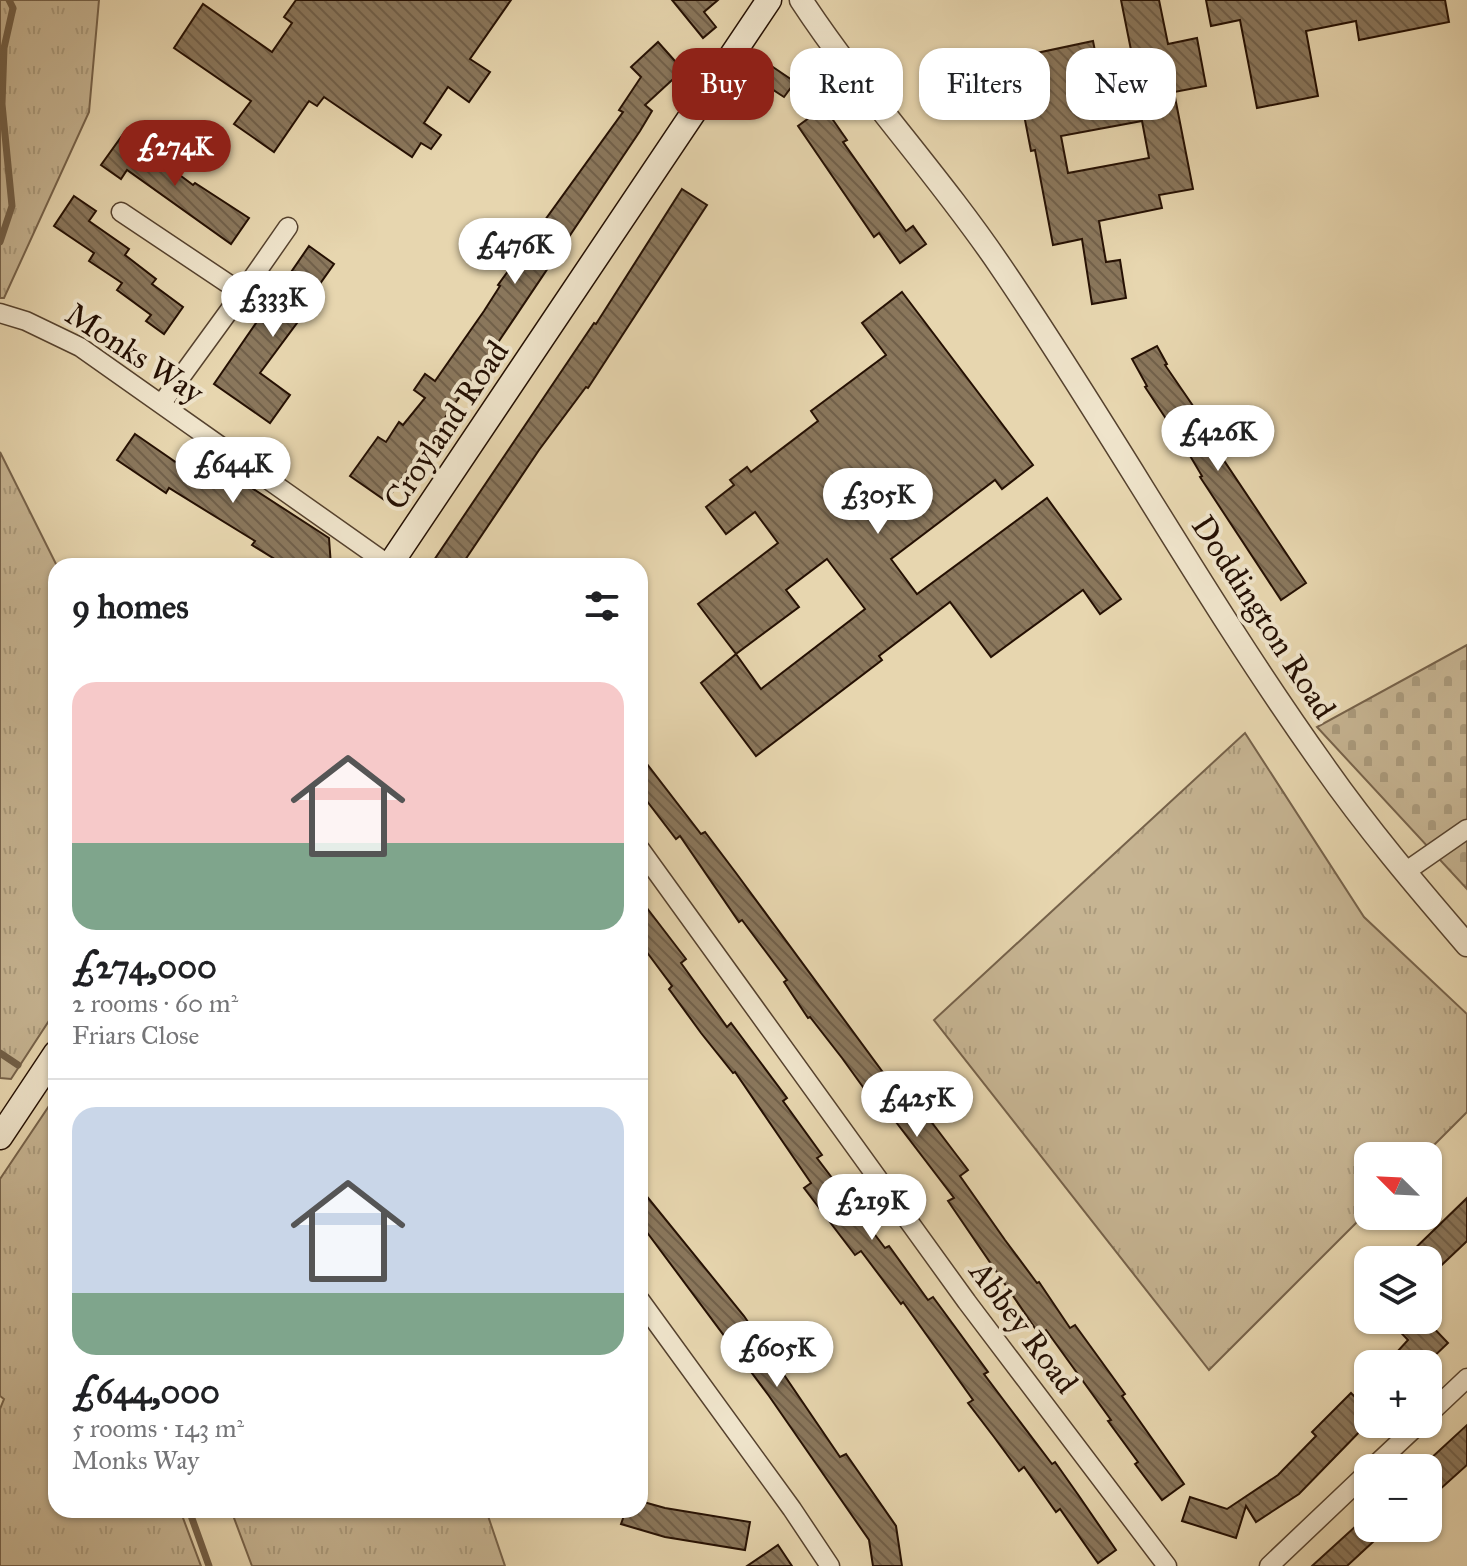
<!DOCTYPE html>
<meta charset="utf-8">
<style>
body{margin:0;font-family:"IM FELL Great Primer",serif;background:#f6f6f6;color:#202124;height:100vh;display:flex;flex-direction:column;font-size:30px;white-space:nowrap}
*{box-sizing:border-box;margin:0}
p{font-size:26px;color:#757577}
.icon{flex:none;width:44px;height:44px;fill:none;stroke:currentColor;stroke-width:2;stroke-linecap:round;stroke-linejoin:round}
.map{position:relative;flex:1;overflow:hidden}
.panel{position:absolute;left:48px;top:558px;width:600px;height:960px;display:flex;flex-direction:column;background:#fff;border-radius:24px;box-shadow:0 2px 6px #0004}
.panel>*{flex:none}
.hud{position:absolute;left:672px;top:48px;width:674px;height:72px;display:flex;gap:16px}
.needle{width:52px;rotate:294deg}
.tools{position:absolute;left:1354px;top:1142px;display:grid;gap:16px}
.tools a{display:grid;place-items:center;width:88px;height:88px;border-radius:16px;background:#fff;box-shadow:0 2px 6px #0004;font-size:40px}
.price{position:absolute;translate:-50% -68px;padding:0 18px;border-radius:28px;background:#fff;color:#222;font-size:26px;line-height:52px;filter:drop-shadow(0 2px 4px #0008)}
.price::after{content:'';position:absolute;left:50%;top:48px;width:24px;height:18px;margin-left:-12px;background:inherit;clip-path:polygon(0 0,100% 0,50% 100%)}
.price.selected{background:#8f2418;color:#fff}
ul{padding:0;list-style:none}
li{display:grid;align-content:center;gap:16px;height:424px;padding:0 24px}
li+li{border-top:2px solid #e0e0e0}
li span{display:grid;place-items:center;height:248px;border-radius:24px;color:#555}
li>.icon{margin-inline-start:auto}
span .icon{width:144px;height:144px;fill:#fffc;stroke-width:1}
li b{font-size:34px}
h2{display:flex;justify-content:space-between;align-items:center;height:96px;padding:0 24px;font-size:34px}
.chip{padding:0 28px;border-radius:24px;background:#fff;box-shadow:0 2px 6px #0004;font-size:28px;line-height:72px}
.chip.selected{background:#8f2418;color:#fff}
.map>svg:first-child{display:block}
.cemetery{fill:url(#cemetery-stones);stroke:#76624a;stroke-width:2}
.park{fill:url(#park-tufts);stroke:#76624a;stroke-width:2}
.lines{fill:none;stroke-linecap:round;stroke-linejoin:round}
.stream{stroke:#725f47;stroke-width:7}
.building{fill:url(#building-back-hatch);stroke:#251003;stroke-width:2;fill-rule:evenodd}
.minor-casing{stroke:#56422e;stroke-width:21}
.tertiary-casing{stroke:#56422e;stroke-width:25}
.secondary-casing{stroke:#251003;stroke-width:27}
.minor{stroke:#efe4cb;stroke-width:18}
.tertiary{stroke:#efe4cb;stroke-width:22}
.secondary{stroke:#efe4cb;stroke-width:24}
.labels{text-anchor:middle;stroke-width:8;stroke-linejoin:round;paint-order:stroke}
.street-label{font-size:32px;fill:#251003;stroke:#efe4cb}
</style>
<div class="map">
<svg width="1467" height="1566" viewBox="0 0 1467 1566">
<defs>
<pattern id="cemetery-stones" width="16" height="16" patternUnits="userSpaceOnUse" patternTransform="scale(2)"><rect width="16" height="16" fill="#c6b492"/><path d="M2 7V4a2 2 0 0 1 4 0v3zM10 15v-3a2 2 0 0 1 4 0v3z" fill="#aa9a7c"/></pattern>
<pattern id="park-tufts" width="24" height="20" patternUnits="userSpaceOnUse" patternTransform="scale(2)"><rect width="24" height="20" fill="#c6b492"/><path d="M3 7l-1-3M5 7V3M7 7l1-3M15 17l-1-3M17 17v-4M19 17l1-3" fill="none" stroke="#aa9a7c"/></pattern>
<pattern id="building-back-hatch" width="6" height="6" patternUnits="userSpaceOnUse" patternTransform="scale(2)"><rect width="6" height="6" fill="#8a775c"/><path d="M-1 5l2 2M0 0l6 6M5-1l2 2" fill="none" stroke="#71604a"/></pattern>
</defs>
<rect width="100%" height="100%" fill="#e7d6af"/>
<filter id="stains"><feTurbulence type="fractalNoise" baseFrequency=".0025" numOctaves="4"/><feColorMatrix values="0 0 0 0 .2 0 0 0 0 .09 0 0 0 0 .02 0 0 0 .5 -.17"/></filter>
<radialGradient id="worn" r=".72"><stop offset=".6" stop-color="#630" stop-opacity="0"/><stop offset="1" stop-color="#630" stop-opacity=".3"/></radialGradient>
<path class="cemetery" d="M1467 645V889L1317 727Z"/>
<g class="park">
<path d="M0 0H99L89 112 4 298H0Z"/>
<path d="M0 452 57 566 56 1010 11 1079 0 1078Z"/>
<path d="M1245 733 1364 917 1467 1014V1112L1423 1156H1368V1211L1209 1370 934 1020Z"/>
<path d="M51 1103 56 1107V1510H180L201 1566H0V1409L4 1399 0 1396V1179Z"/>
<path d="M231 1510H486L505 1566H252Z"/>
</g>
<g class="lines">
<g class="stream">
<path d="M0 242 12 206 2 104 4 48 13 8 9 0"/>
<path d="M0 1053 18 1065"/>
<path d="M189 1510 209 1566"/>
</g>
</g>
<g class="building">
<path d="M296 0H511L470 59 490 72 469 102 448 87 424 123 441 135 431 149 421 143 412 157 324 97 317 106 309 101 274 152 234 124 251 101 174 48 203 4 272 52 292 23 284 17Z"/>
<path d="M672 0H718L704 12 716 27 703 38Z"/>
<path d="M1121 0H1159L1168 44 1197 38 1206 86 1174 92 1193 189 1159 195 1162 208 1099 221 1106 262 1120 260 1126 298 1092 304 1082 239 1053 245 1035 150 1031 151 1013 58 1093 41 1096 56 1131 50ZM1142 121 1149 158 1068 173 1061 136Z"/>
<path d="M1206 0H1445L1449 22 1359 40 1356 21 1306 31 1318 96 1257 108 1240 20 1211 26Z"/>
<path d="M658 42 683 70 645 105 652 111 640 131 497 344 386 501 350 476 378 437 386 442 399 422 403 425 425 398 414 390 425 374 435 381 484 311 500 286 498 285 623 112 619 110 641 77 631 67Z"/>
<path d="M764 61 795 82 784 97 767 86 748 115 733 106Z"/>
<path d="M824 107 847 140 843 142 906 231 913 226 926 244 900 263 879 233 874 237 798 126Z"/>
<path d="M124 133 193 185 195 183 249 218 231 244 127 170 121 179 101 165Z"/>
<path d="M682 189 707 205 588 388 586 387 539 450 461 566H430L594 323 596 324Z"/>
<path d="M74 196 96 211 89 221 129 249 125 255 156 279 152 284 183 307 164 334 146 321 151 315 117 290 122 283 89 261 94 253 54 226Z"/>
<path d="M309 246 334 264 310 298 314 300 260 373 290 395 270 423 214 384Z"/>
<path d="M902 292 1033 465 1002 489 995 480 891 559 917 594 1047 498 1121 599 1100 614 1083 590 991 657 950 602 879 656 882 660 756 756 701 683 736 654 698 604 778 543 755 512 726 534 706 507 734 485 730 480 747 467 751 472 818 421 811 411 886 355 862 323ZM827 559 865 609 761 689 736 654 799 607 786 590Z"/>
<path d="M1157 346 1167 364 1165 365 1200 416 1204 414 1226 449 1219 453 1306 583 1281 600 1200 477 1202 476 1186 449 1145 387 1147 386 1132 359Z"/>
<path d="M135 434 193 474 204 457 329 538 331 566H286L252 545 255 541 169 488 166 493 117 460Z"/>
<path d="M640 755 701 834 705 832 736 873 910 1109 917 1103 955 1153 968 1170 960 1176 1005 1240 1037 1283 1039 1282 1070 1328 1075 1325 1125 1394 1122 1396 1184 1484 1162 1500 1135 1464 1138 1462 1108 1421 1111 1420 1046 1330 1039 1334 948 1201 954 1198 886 1109 881 1112 842 1058 810 1017 808 1018 784 982 787 980 742 920 739 922 680 836 676 839 640 792Z"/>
<path d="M640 899 686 959 681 963 727 1027 731 1023 787 1098 783 1101 822 1155 817 1158 885 1248 889 1246 928 1300 933 1297 988 1372 984 1374 1005 1402 1052 1464 1055 1462 1079 1496 1116 1550 1098 1563 1060 1509 1056 1512 1024 1467 1019 1471 994 1437 968 1403 973 1400 903 1302 901 1304 861 1251 855 1255 804 1188 811 1183 735 1072 733 1073 701 1033 669 989 672 986 640 943Z"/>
<path d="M640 1188 744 1316 840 1457 846 1454 896 1526 902 1566H873L869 1540 769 1396 640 1223Z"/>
<path d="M1467 1198V1241L1428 1278V1260H1403Z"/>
<path d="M1389 1320H1426L1448 1343 1426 1364H1386L1408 1340Z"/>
<path d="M1368 1383V1423L1299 1494 1256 1522 1246 1506 1236 1538 1182 1521 1190 1497 1227 1509 1278 1475 1316 1436 1312 1432 1351 1393 1355 1397Z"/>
<path d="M1467 1425V1465L1428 1500V1461Z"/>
<path d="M640 1501 665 1508 750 1522 745 1550 665 1537 621 1524 626 1510H640Z"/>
<path d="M1368 1515V1528H1383L1373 1537 1375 1540 1347 1566H1312Z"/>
<path d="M778 1545 792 1566H747Z"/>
</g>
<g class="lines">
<defs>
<g id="minor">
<path d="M121 212 242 293 162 403"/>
<path d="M242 293 288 227"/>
<path d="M0 313 26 321 80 347 389 565"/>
<path d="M640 849 967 1302 1167 1566"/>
<path d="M1405 872 1467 829"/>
<path d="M640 1300 792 1509 830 1566"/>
<path d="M1428 1415 1467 1378"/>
<path d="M1372 1468 1419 1424"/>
<path d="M1269 1566 1368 1472"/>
</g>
<path id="tertiary" d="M801 0C862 93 939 175 1001 267 1112 430 1208 604 1323 765 1367 828 1417 887 1467 945"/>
<g id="secondary">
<path d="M389 566 769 0"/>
<path d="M0 1137 56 1053"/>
</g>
</defs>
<use href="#minor" class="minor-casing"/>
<use href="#tertiary" class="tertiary-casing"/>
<use href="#secondary" class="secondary-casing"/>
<use href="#minor" class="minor"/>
<use href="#tertiary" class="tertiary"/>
<use href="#secondary" class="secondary"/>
</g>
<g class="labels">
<g class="street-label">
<text transform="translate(135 353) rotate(33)" y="11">Monks Way</text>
<text transform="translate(446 425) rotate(-56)" y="11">Croyland Road</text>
<text transform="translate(1264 617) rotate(57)" y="11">Doddington Road</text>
<text transform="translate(1024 1327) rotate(53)" y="11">Abbey Road</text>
</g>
</g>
<rect width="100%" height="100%" filter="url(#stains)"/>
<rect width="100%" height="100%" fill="url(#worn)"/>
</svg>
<div class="tools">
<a><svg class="needle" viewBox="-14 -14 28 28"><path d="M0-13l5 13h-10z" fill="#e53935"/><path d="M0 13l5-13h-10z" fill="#757577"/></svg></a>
<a><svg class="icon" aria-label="layers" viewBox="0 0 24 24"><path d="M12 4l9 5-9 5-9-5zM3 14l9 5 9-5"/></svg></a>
<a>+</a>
<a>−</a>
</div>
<b class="price selected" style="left:175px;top:188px">£274K</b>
<b class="price" style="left:515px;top:286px">£476K</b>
<b class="price" style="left:273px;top:339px">£333K</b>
<b class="price" style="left:1218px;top:473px">£426K</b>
<b class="price" style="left:233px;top:505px">£644K</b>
<b class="price" style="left:878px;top:536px">£305K</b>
<b class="price" style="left:917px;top:1139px">£425K</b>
<b class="price" style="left:872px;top:1242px">£219K</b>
<b class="price" style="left:777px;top:1389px">£605K</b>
<div class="hud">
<a class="chip selected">Buy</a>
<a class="chip">Rent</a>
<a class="chip">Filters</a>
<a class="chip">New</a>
</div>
<section class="panel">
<h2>9 homes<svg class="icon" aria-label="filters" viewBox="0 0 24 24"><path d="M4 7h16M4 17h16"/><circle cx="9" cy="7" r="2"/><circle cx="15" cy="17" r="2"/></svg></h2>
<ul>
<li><span style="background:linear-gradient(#f6c9c9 65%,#7fa58c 0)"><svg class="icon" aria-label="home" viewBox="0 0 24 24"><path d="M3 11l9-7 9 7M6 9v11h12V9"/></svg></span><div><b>£274,000</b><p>2 rooms · 60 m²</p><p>Friars Close</p></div></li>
<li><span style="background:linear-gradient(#c9d6e8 75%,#7fa58c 0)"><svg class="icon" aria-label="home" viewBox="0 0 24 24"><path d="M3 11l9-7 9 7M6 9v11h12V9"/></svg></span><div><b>£644,000</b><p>5 rooms · 143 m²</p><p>Monks Way</p></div></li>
</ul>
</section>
</div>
